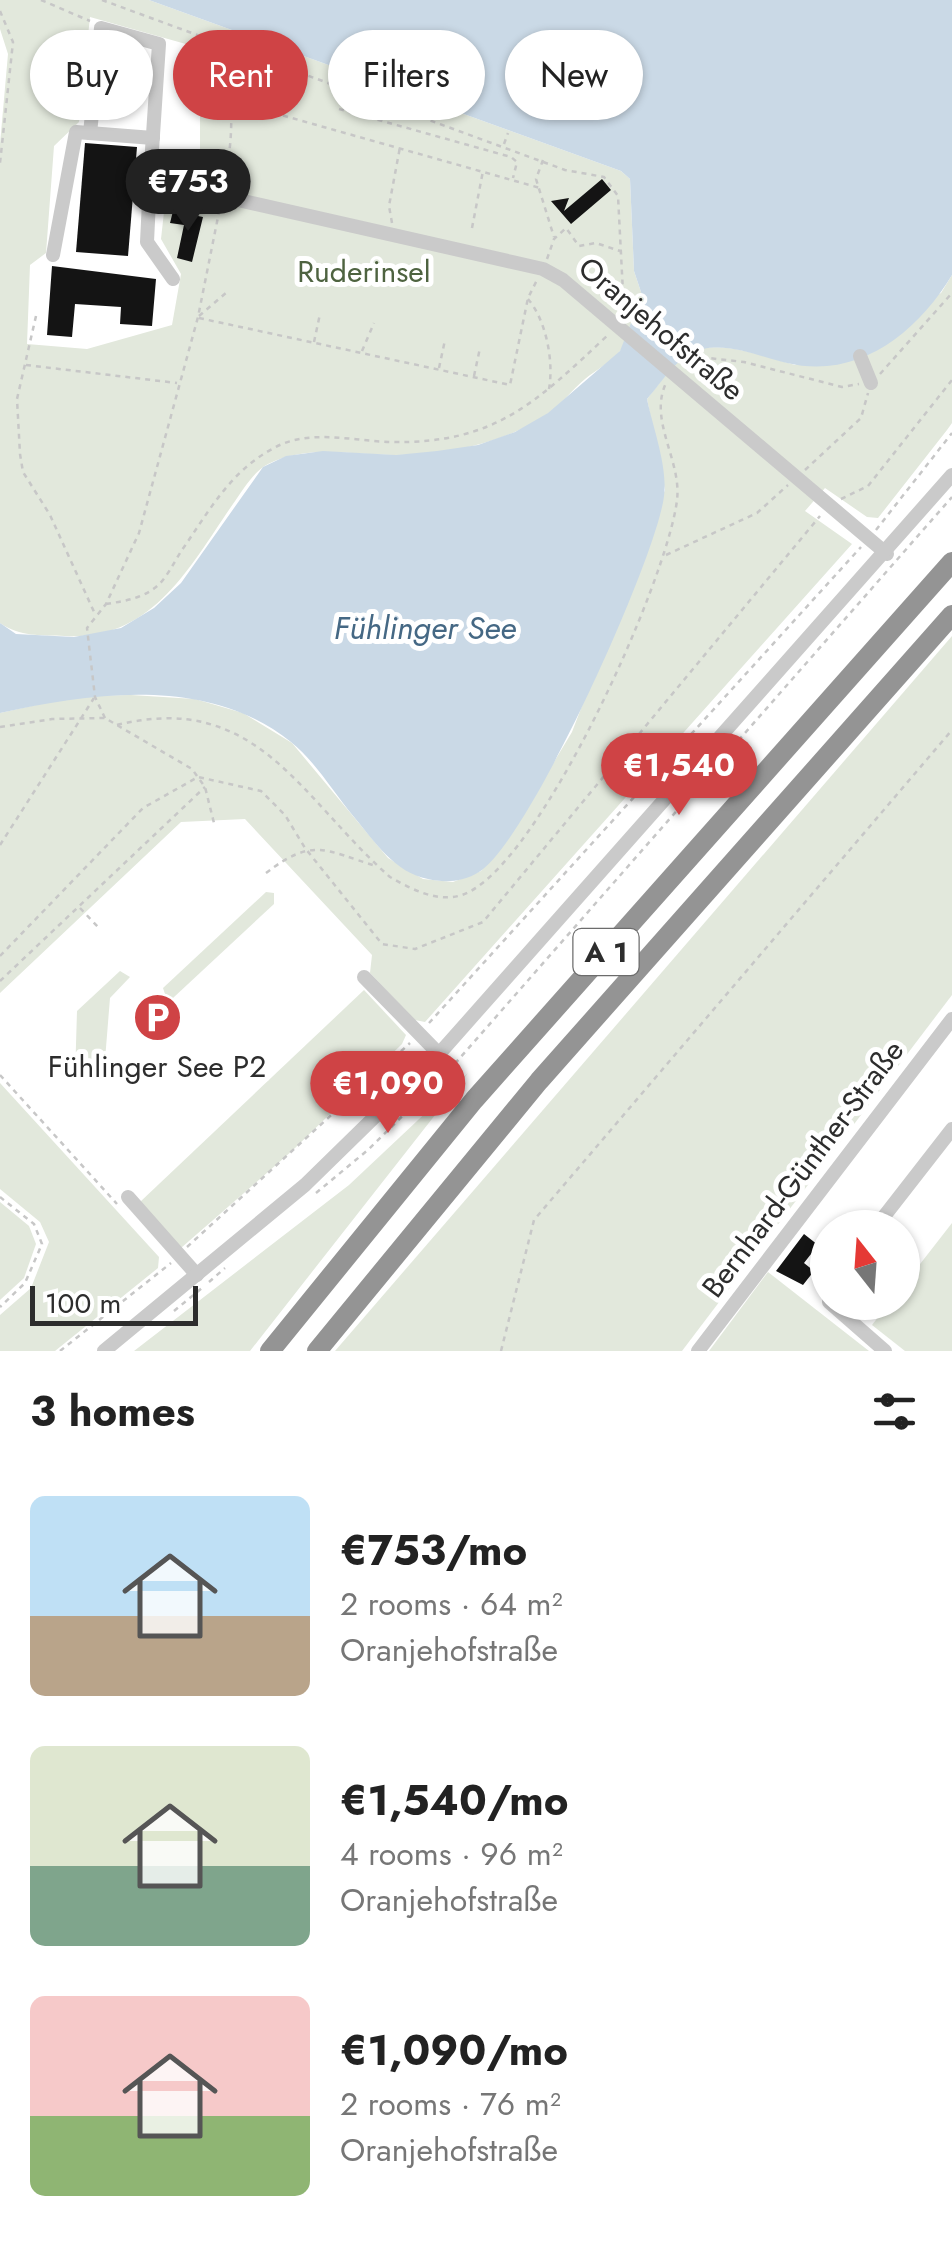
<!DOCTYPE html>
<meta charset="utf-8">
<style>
body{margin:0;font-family:Jost,sans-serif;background:#f2f2f2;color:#222;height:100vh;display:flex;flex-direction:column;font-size:38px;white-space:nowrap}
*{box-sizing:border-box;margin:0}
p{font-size:32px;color:#767676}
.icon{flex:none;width:55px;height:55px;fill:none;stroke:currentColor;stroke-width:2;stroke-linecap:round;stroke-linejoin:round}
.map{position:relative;height:1351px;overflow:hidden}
.details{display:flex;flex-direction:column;background:#fff;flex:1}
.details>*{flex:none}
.banner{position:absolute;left:30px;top:30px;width:892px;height:90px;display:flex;gap:20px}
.needle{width:65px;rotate:343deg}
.tools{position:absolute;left:810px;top:1210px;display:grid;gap:20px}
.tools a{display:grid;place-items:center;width:110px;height:110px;border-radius:50%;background:#fff;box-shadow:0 2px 8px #0004;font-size:50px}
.scale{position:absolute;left:30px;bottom:25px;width:168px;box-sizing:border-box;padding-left:10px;border:5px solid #2d2d2d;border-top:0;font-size:28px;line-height:35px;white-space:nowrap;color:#2d2d2d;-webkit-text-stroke:8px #fff;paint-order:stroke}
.price{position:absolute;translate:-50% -85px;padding:0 22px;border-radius:35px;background:#cf4345;color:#fff;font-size:32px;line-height:65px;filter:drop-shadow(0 2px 5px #0008)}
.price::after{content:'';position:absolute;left:50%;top:60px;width:30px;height:22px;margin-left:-15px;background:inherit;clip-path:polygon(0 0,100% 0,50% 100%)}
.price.selected{background:#222;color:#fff}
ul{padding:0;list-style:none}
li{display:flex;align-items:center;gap:30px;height:250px;padding:0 30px}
li span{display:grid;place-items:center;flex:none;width:280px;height:200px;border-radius:15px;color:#555}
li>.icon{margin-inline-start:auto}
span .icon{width:120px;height:120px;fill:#fffc;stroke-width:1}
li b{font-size:42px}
h2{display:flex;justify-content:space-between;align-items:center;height:120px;padding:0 30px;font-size:42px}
.tag{padding:0 35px;border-radius:45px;background:#fff;box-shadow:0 2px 8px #0004;font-size:35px;line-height:90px}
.tag.selected{background:#cf4345;color:#fff}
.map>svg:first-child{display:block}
.green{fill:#e2e8dc;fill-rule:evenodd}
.water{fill:#cad9e6}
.building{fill:#141414}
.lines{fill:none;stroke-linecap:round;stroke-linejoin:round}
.path{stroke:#c7c7c7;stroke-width:2.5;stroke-dasharray:5 5;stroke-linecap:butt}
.minor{stroke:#cacaca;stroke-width:14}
.highway{stroke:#949494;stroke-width:20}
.labels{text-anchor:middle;stroke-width:10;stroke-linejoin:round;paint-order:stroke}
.shield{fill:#fff;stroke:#6c6c6c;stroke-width:2.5}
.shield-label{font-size:28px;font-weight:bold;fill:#2d2d2d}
.park-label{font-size:30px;fill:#4e6340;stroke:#fff}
.street-label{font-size:30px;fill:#2d2d2d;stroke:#fff}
.poi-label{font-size:30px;fill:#2d2d2d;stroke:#fff}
.water-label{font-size:32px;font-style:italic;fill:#456884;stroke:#fff}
</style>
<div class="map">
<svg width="952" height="1351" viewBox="0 0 952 1351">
<rect width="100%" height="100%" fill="#fff"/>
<g class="green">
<path d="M0 0H149L621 171 630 179 634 271 645 304C635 319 631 336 621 350 613 361 596 370 585 379 572 390 561 405 546 415 503 444 446 455 394 455 352 455 308 444 268 464 253 472 243 490 233 504 190 566 153 641 65 636 41 635 20 637 0 623V144L8 54 0 29ZM90 17 200 48V174L169 167 161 239 181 274 172 325 87 349 27 344 30 265 46 253 54 146 79 122Z"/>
<path d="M952 275V423L947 430 878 518 867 517 825 488 805 511 852 544 425 1022 415 1020 370 973 372 955 245 819 181 822 0 993V713L76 696 131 695 195 699 243 713 292 743 388 858 423 879 453 882 481 871 510 835 572 732 665 490 647 399C658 386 670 366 684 356 715 335 763 357 795 365L941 293Z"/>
<path d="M952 636V995L682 1351H335Z"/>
<path d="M266 892 274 893V904L173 998 166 997 163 988Z"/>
<path d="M120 971 130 977 110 998 105 1060 84 1079 75 1078 77 1011Z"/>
<path d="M364 990 406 1035 402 1044 293 1150 181 1248 140 1202Z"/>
<path d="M468 1073 250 1351H134L349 1185Z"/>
<path d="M0 1083 159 1257 158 1268 55 1351H0V1315L31 1288 49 1242 40 1222 0 1189Z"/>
<path d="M0 1202 29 1226 36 1244 24 1278 0 1300Z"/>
<path d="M952 1223V1351H905L872 1325 889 1303 902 1302 903 1286Z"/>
<path d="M768 1272 869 1351H709Z"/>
</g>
<path class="water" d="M149 0H952V275C917 333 858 380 787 363 761 357 730 343 703 349 678 354 663 381 647 399 653 428 668 467 664 496 657 557 529 842 479 872 463 882 445 883 428 879 395 873 374 841 354 817 334 793 315 761 291 742 209 676 95 692 0 713V623L16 634 74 637 121 628 154 608 181 583 263 467 286 456 323 451 396 455 437 451 478 445 515 432 548 413 620 351 631 323 645 304 634 271 630 179 621 171Z"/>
<g class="building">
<path d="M85 143 137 147 128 256 76 252Z"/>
<path d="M602 179 611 190 571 224 551 201 569 198 564 211Z"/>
<path d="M173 211 203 217 192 262 177 258 184 225 170 223Z"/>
<path d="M52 266 156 279 152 326 120 324 121 307 75 304 72 337 47 335Z"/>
<path d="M804 1234 818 1245 804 1263 814 1271 803 1285 776 1271Z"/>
</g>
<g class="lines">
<g class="path">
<path d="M41 0 90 21"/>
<path d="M102 0 565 170 604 177 618 196 624 312"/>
<path d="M0 11 13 42 0 163"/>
<path d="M221 44C233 98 235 130 224 184"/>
<path d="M235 102 540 188"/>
<path d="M339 109 511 157 517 162 513 178"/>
<path d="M504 144 508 133"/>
<path d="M543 160 536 179 554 237"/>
<path d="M392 223 389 206 400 147"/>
<path d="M472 228 483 171"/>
<path d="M547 259 554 239 566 228 579 246 596 243 620 251"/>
<path d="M528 299C546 320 554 361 549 389"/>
<path d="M36 316 17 399 20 454 23 472 50 515 95 614"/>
<path d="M199 316 227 292"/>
<path d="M199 318 510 385 528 298 537 280"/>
<path d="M314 342 320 314"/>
<path d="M362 351 374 323"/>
<path d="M682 364 708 358 744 362 842 387 859 384"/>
<path d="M26 365 177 383"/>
<path d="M439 368 445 340"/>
<path d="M880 374 952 293"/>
<path d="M474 376 480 348"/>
<path d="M805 470 861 418 868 393"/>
<path d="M841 499 868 486 952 380"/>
<path d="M876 530 952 433"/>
<path d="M666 555 757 513 788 485"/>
<path d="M106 604C124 601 141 599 156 587 167 578 174 562 182 550 209 511 230 472 272 449 308 428 351 441 391 442 496 444 536 402 608 335"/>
<path d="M105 718 95 697 87 628 106 604 139 533 198 317 220 207"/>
<path d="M117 725C257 690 301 799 390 877 411 889 437 903 462 895 539 869 668 579 677 500 682 460 647 419 667 381"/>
<path d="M0 727 52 719 105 718 192 769 205 787 215 827"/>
<path d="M0 845 94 698"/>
<path d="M266 873C313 837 324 850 376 866"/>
<path d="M80 908 98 927"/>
<path d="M0 956 143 808 198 777 261 791 285 815 305 848 382 944 415 949 483 922 820 516"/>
<path d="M0 981 205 787"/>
<path d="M429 1023 861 547"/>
<path d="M0 1075 117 1204"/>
<path d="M316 1193 369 1149 452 1067 952 497"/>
<path d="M0 1197 34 1224 42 1244 25 1283 0 1307"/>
<path d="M187 1247 410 1043"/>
<path d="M209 1282 225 1268"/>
<path d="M174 1311 202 1288"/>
<path d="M60 1351 171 1263"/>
<path d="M501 1351 534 1220 952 730"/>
</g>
<g class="minor">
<path d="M90 133 101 28 159 44 150 180"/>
<path d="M53 255 76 132 153 138"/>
<path d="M173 279 147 242 150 180 543 269 563 280 887 554"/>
<path d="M860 356 871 383"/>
<path d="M364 977 439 1054"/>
<path d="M128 1197 197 1275"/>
<path d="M875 1228 952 1129"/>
<path d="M829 1302 885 1351"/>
<path d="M104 1351 305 1185 439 1054 952 475"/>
<path d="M698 1351 952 1019"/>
</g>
<g class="highway">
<path d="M270 1351 474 1100 952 562"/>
<path d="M317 1351 539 1081 952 615"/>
</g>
</g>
<defs>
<symbol id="parking-disc" viewBox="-11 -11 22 22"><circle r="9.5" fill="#cf4345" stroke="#fff"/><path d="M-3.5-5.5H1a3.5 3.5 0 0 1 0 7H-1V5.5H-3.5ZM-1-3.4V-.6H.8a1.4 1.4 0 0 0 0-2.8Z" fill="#fff"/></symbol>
</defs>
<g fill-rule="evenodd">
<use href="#parking-disc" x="130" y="990" width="55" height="55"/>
</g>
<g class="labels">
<rect class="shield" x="573.5" y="929" width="65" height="46" rx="8"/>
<g class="shield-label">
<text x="606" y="962">A 1</text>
</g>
<g class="park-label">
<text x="364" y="282">Ruderinsel</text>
</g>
<g class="street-label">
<text transform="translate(661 329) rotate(40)" y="10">Oranjehofstraße</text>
<text transform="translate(803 1169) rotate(-53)" y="10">Bernhard-Günther-Straße</text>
</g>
<g class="poi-label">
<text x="157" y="1077">Fühlinger See P2</text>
</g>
<g class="water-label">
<text x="425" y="639">Fühlinger See</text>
</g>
</g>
</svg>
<div class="tools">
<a><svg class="needle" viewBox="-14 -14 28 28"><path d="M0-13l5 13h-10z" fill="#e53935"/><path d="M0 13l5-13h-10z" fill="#767676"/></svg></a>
</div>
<div class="scale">100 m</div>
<b class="price selected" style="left:188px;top:234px">€753</b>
<b class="price" style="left:679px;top:818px">€1,540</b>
<b class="price" style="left:388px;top:1136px">€1,090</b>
<div class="banner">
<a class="tag">Buy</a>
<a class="tag selected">Rent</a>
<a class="tag">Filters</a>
<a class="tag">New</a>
</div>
</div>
<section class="details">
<h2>3 homes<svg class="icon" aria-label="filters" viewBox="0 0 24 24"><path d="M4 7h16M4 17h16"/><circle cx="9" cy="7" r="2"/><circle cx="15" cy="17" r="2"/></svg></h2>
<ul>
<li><span style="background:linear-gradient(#bfe0f5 60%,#b9a48a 0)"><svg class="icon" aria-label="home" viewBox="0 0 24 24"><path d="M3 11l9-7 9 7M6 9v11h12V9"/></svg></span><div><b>€753/mo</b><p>2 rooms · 64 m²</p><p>Oranjehofstraße</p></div></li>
<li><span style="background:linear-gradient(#dfe7d0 60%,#7fa58c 0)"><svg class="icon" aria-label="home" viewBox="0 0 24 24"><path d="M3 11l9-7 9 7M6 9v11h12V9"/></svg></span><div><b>€1,540/mo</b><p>4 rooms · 96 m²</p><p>Oranjehofstraße</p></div></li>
<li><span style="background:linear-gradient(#f6c9c9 60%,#8fb573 0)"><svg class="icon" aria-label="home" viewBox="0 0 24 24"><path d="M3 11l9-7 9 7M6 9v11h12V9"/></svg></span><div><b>€1,090/mo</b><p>2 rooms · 76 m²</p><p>Oranjehofstraße</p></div></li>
</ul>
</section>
